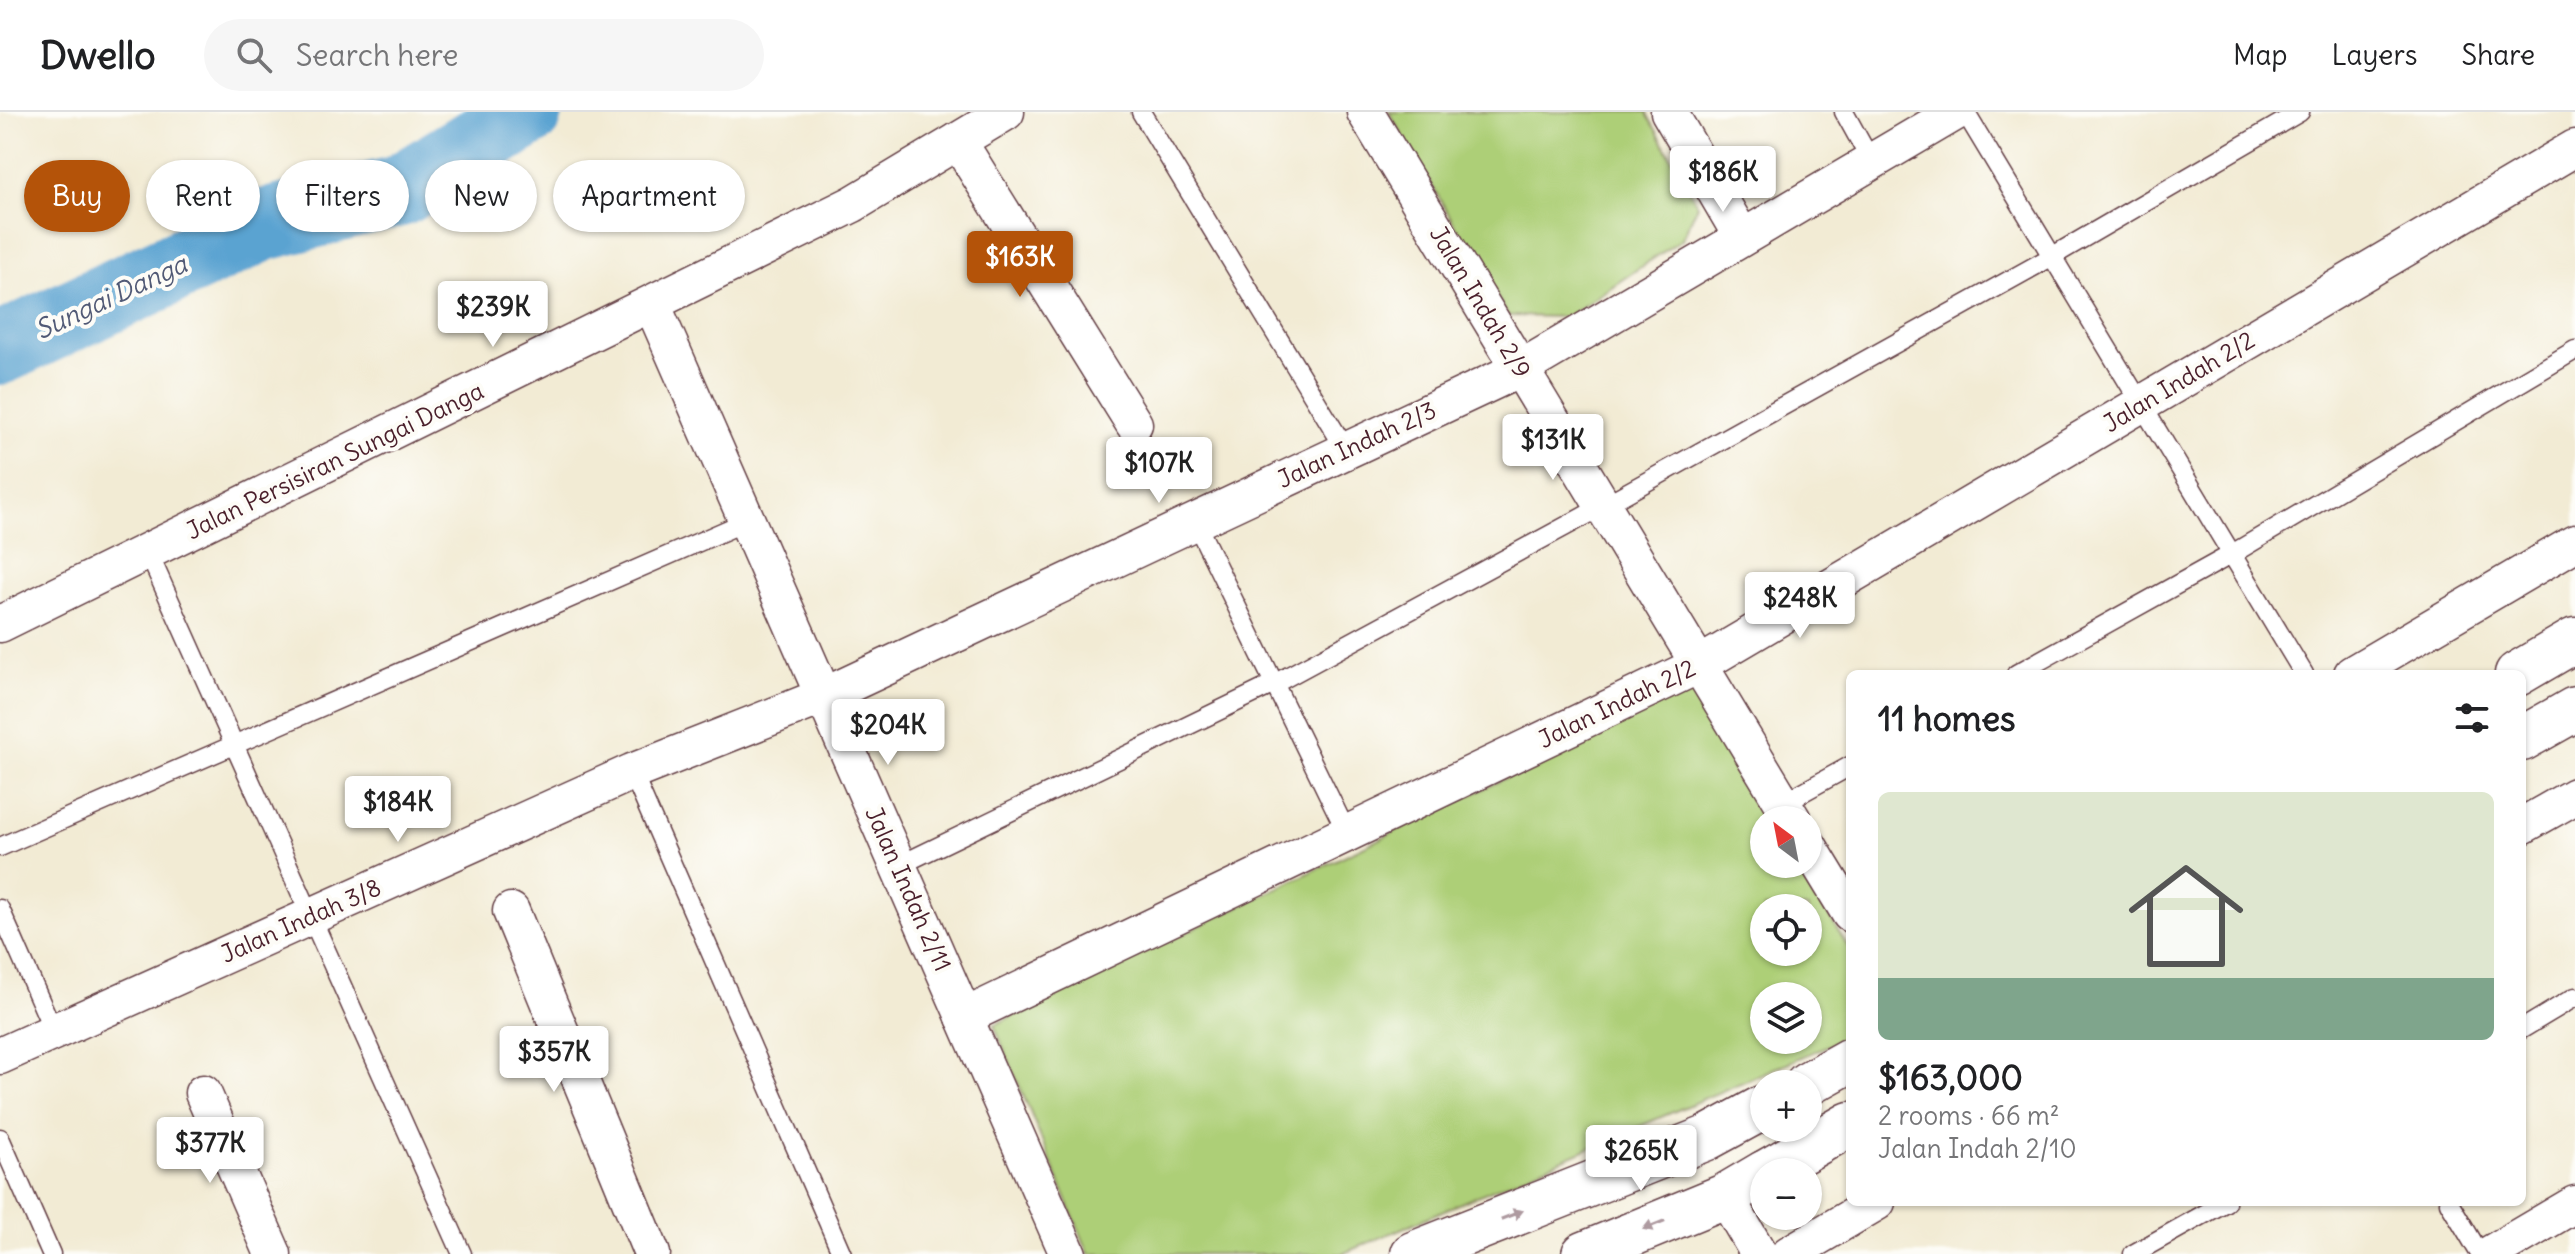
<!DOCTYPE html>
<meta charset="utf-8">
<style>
body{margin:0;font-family:Delius,sans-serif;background:#f6f6f6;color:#202124;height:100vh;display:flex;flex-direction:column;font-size:30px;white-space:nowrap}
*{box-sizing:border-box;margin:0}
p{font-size:26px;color:#757577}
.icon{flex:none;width:44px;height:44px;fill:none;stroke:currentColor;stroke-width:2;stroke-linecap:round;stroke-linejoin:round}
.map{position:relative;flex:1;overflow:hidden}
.sheet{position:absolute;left:1846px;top:558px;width:680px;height:536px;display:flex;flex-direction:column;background:#fff;border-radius:12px;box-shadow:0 2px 6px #0004}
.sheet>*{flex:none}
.banner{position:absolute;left:24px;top:48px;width:760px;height:72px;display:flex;gap:16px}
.needle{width:52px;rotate:328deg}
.fabs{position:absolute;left:1750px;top:694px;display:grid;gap:16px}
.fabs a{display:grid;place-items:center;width:72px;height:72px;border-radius:50%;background:#fff;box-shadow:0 2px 6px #0004;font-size:40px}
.price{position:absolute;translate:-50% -68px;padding:0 18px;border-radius:8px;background:#fff;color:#222;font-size:26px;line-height:52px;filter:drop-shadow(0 2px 4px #0008)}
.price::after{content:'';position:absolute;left:50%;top:48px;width:24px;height:18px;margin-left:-12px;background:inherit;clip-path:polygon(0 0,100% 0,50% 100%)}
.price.selected{background:#b45309;color:#fff}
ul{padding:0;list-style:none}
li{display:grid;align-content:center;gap:16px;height:424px;padding:0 32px}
li span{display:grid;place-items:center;height:248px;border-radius:12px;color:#555}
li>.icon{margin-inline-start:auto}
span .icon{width:144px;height:144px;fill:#fffc;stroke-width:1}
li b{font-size:34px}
h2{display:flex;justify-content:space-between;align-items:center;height:96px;padding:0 32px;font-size:34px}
.tag{padding:0 28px;border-radius:36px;background:#fff;box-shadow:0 2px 6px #0004;font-size:28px;line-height:72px}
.tag.selected{background:#b45309;color:#fff}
header{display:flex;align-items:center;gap:48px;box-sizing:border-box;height:112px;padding:0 40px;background:#fff;border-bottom:2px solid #e0e0e0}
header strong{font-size:38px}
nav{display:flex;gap:44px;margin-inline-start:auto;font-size:28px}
.search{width:560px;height:72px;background:#f6f6f6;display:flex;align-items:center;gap:20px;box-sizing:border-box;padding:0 28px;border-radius:44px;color:#757577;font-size:30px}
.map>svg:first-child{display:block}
.green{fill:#adcf77;stroke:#7c7751;stroke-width:2;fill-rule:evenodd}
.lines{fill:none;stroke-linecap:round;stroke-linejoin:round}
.river{stroke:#5aa3d1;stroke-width:72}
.service-casing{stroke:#633e44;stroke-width:21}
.minor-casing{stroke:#633e44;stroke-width:39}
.secondary-casing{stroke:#633e44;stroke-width:47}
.service{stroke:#fff;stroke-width:18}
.minor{stroke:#fff;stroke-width:36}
.secondary{stroke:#fff;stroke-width:44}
.oneway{fill:#ae9aa0}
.labels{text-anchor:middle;stroke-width:8;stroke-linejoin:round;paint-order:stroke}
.street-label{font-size:24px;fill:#4a1f2b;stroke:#fdfcf7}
.water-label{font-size:26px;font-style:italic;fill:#515a76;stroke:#fdfcf7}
</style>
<header>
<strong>Dwello</strong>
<div class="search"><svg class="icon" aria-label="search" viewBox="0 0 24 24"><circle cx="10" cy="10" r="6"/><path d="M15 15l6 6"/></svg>Search here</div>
<nav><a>Map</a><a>Layers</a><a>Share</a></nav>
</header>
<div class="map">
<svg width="2575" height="1142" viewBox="0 0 2575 1142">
<rect width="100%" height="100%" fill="#fdfcf7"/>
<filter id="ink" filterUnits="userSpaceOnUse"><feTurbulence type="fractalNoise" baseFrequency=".0125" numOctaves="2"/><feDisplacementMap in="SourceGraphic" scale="16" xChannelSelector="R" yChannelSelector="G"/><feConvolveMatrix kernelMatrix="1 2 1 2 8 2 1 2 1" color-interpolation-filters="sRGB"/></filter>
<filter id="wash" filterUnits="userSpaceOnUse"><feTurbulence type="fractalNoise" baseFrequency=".006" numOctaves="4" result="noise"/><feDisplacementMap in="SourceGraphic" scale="32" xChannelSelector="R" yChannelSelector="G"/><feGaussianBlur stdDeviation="1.8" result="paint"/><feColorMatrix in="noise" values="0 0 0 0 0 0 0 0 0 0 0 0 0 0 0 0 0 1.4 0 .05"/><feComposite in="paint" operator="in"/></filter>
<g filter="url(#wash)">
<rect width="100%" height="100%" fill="#f2ebd4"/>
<g class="green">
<path d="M1389 0H1646L1698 93 1682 127 1567 205 1508 204Z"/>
<path d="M1690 577 1770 708H1764V752H1797L1850 838V924L1342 1142H1089L994 913ZM1764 796H1808V840H1764ZM1764 884H1808V928H1764Z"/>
</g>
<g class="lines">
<path class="river" d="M0 237 264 113 399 79 527 0"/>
</g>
</g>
<g filter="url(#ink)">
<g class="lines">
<defs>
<g id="service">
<path d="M1141 0 1346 338"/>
<path d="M1844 0 1871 49"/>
<path d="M1965 0 2304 562"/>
<path d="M1195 409 1347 721"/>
<path d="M148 440 462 1142"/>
<path d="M2016 562 2232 442 2575 238"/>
<path d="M632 660 842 1142"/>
<path d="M1783 691 1850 654"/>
<path d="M0 735 747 409"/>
<path d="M898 754 1274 572 1603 394 2051 145 2300 0"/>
<path d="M0 797 54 920"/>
<path d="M2522 917 2575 885"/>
<path d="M0 1026 51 1142"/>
<path d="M2449 1090 2480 1142"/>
<path d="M2133 1142 2226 1090"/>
</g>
<g id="minor">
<path d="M1365 0 1793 708"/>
<path d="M1669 0 1742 125"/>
<path d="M958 29 1134 312"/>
<path d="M652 192 1068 1142"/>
<path d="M0 512 853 92 1006 0"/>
<path d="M2352 562 2575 431"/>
<path d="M2522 714 2575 684"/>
<path d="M1808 733 1850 802"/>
<path d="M511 799 652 1142"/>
<path d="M964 905 1699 553 2575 36"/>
<path d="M0 944 632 660 824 584 1520 257 1956 0"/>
<path d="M203 981 273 1142"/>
<path d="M1725 1084 1759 1142"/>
<path d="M1789 1142 1877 1090"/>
<path d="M2490 1142 2575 1092"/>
</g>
<g id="secondary">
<path d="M2517 562 2575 528"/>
<path d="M2522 627 2575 597"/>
<path d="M1807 972 1850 948"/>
<path d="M1766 1060 1850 1012"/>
<path d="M1413 1142 1707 1026 1764 995"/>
<path d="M1584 1142 1725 1084 1764 1061"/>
</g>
</defs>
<use href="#service" class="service-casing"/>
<use href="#minor" class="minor-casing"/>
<use href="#secondary" class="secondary-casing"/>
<use href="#service" class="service"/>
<use href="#minor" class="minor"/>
<use href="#secondary" class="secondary"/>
</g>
<defs><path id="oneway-solid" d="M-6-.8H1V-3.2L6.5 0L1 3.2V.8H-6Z" transform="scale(2)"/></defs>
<g class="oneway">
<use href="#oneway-solid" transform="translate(1512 1103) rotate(-21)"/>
<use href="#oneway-solid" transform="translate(1654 1113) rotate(158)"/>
</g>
</g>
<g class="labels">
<g class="street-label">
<text transform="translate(1480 190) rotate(59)" y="8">Jalan Indah 2/9</text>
<text transform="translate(2179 270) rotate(-31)" y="8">Jalan Indah 2/2</text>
<text transform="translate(1357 333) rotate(-25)" y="8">Jalan Indah 2/3</text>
<text transform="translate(335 349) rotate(-26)" y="8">Jalan Persisiran Sungai Danga</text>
<text transform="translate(1617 592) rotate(-26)" y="8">Jalan Indah 2/2</text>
<text transform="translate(908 777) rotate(66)" y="8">Jalan Indah 2/11</text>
<text transform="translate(301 809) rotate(-24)" y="8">Jalan Indah 3/8</text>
</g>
<g class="water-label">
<text transform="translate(111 185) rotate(-25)" y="9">Sungai Danga</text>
</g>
</g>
</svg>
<div class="fabs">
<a><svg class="needle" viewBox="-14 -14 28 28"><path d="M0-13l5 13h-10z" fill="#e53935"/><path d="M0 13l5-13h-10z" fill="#757577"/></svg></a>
<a><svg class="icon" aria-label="locate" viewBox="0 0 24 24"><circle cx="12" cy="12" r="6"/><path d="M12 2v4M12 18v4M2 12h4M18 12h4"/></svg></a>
<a><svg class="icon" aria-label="layers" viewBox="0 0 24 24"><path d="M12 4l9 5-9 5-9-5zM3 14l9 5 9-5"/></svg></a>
<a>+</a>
<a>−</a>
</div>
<b class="price" style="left:1723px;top:102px">$186K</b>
<b class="price selected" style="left:1020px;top:187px">$163K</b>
<b class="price" style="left:493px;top:237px">$239K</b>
<b class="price" style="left:1553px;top:370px">$131K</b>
<b class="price" style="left:1159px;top:393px">$107K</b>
<b class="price" style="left:1800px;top:528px">$248K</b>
<b class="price" style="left:888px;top:655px">$204K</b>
<b class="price" style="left:398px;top:732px">$184K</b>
<b class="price" style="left:554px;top:982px">$357K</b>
<b class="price" style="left:210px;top:1073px">$377K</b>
<b class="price" style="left:1641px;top:1081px">$265K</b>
<div class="banner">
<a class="tag selected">Buy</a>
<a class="tag">Rent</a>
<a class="tag">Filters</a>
<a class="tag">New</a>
<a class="tag">Apartment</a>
</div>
<section class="sheet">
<h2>11 homes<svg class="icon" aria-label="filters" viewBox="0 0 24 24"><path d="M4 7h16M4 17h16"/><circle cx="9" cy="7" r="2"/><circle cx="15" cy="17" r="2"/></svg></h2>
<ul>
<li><span style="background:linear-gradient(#dfe7d0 75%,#7fa58c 0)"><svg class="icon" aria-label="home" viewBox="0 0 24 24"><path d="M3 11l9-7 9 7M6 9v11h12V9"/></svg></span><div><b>$163,000</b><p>2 rooms · 66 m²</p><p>Jalan Indah 2/10</p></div></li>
</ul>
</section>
</div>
